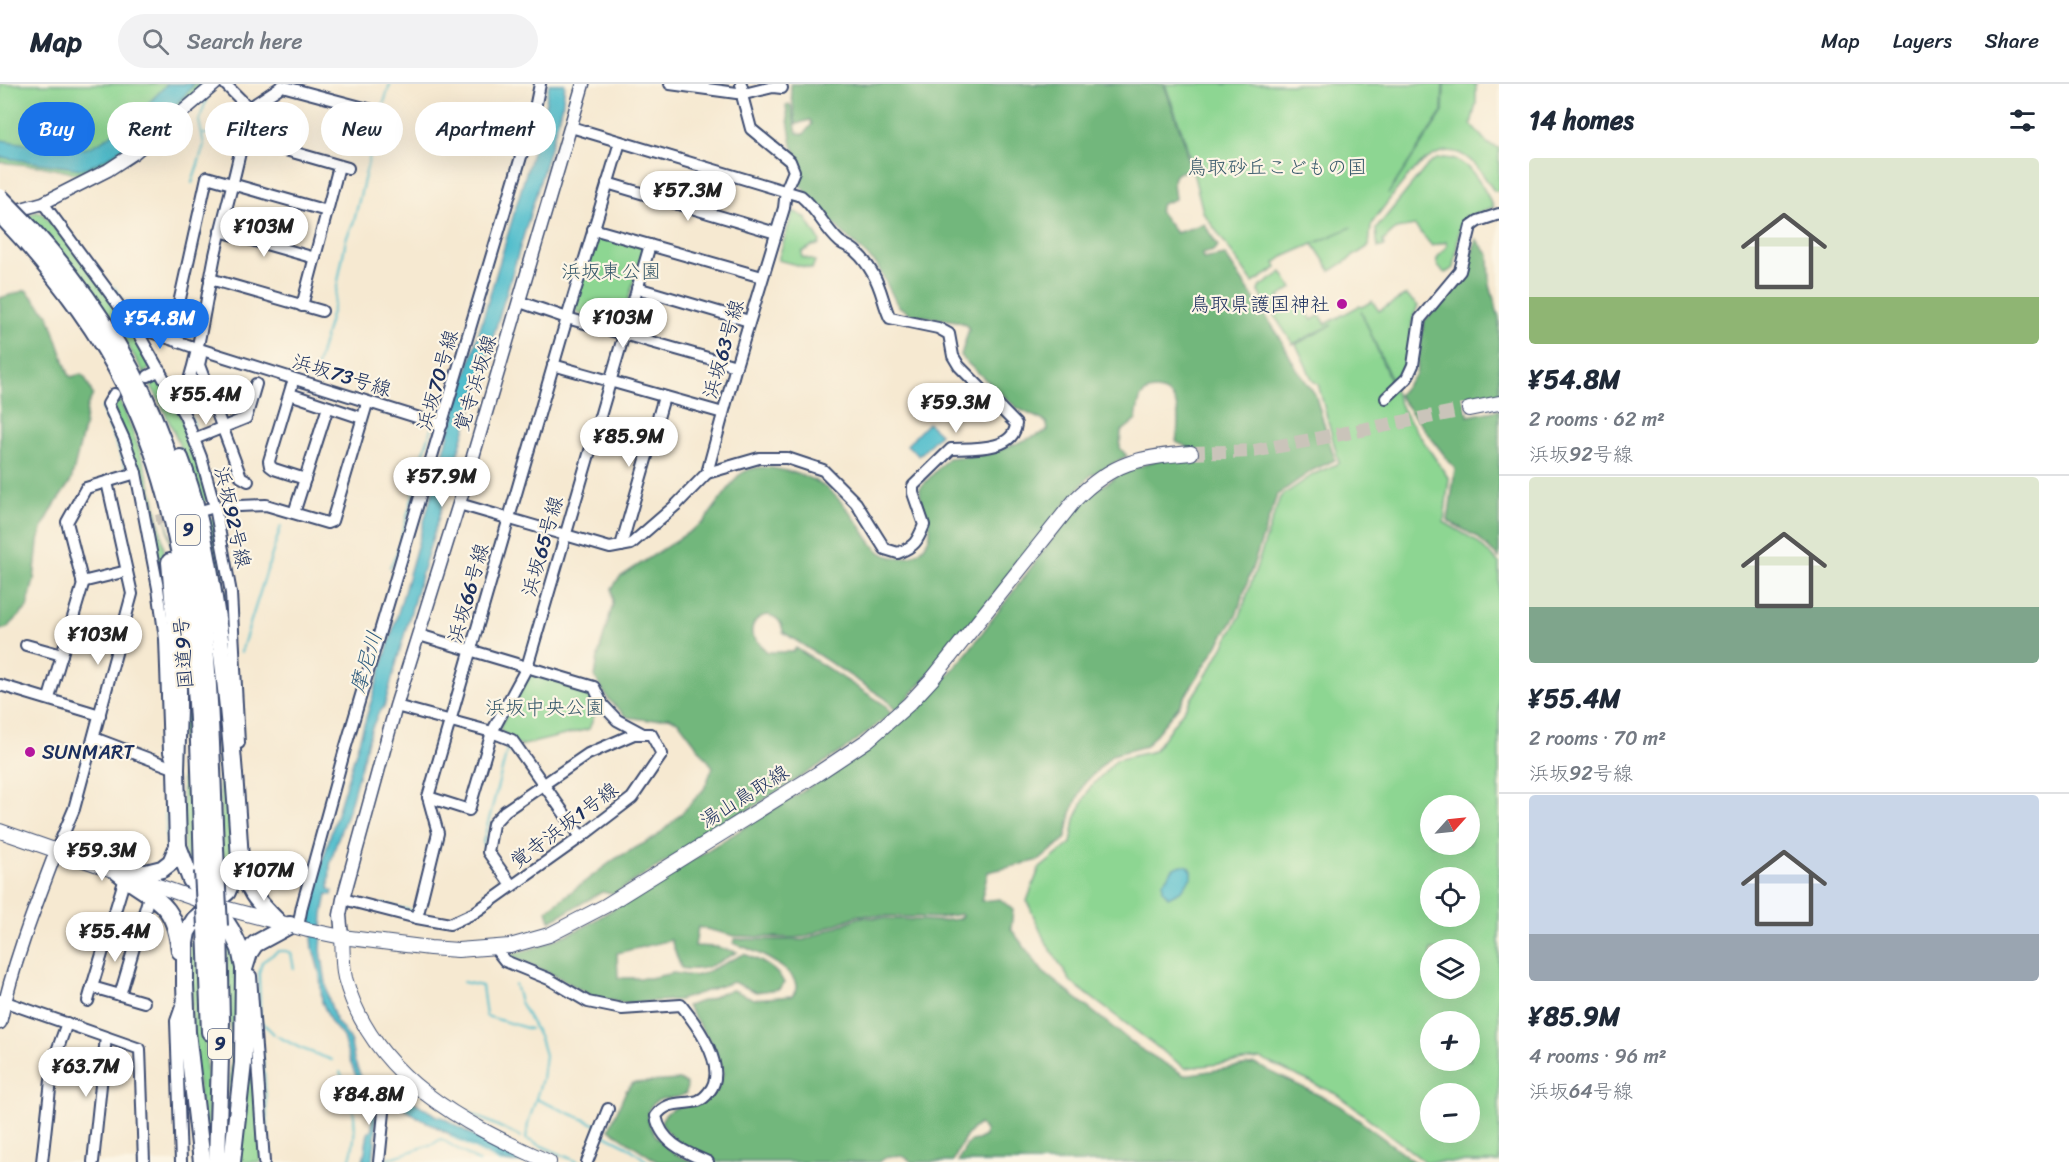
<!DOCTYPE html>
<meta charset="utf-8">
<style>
body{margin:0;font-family:Sriracha,"Klee One",sans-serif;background:#f2f2f3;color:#1f2937;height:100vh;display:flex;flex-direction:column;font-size:22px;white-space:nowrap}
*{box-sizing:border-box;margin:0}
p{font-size:20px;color:#747a83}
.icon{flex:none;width:33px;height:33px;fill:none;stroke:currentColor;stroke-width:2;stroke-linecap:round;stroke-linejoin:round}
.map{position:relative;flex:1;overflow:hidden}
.sheet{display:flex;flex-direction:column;background:#fff;width:570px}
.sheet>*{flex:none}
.hud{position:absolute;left:18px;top:18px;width:570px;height:54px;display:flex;gap:12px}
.needle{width:39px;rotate:63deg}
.tools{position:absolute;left:1420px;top:711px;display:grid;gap:12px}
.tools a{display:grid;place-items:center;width:60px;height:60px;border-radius:50%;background:#fff;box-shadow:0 6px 24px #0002;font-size:30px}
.price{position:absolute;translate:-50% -51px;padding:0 14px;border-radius:21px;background:#fff;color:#222;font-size:20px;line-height:39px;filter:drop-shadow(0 2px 3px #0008)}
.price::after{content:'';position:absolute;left:50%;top:36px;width:18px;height:14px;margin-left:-9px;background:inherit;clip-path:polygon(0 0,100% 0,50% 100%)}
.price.on{background:#1a73e8;color:#fff}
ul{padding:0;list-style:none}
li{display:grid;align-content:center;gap:12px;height:318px;padding:0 30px}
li+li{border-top:2px solid #e0e1e3}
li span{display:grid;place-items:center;height:186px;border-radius:6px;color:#555}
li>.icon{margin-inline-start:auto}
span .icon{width:108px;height:108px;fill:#fffc;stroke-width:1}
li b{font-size:26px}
h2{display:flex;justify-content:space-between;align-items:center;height:72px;padding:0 30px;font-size:26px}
.pill{padding:0 21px;border-radius:27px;background:#fff;box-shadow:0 6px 24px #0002;font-size:21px;line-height:54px}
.pill.on{background:#1a73e8;color:#fff}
header{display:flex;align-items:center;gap:36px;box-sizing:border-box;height:84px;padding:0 30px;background:#fff;border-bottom:2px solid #e0e1e3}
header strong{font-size:28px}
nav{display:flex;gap:33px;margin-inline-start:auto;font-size:21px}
.search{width:420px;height:54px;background:#f2f2f3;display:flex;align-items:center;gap:15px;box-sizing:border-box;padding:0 21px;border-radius:33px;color:#747a83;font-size:22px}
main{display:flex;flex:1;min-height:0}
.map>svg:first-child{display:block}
.green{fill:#8dd692;stroke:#548278;stroke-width:1.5;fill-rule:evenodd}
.forest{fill:#72b77c;stroke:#46736d;stroke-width:1.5}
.water{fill:#51bdcc;stroke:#367695;stroke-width:1.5}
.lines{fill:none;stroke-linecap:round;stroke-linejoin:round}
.stream{stroke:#51bdcc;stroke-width:2}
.minor-tunnel{stroke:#cac4ba;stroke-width:10;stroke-dasharray:10 5;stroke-linecap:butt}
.secondary-tunnel{stroke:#cac4ba;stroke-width:14;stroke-dasharray:14 7;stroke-linecap:butt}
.minor-casing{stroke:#3c4b6f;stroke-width:14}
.tertiary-casing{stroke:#3c4b6f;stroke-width:15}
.secondary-casing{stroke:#3c4b6f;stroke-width:16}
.trunk-casing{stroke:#3c4b6f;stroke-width:20}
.minor{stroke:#fff;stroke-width:10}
.tertiary{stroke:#fff;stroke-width:12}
.secondary{stroke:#fff;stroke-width:14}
.trunk{stroke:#fff;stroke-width:16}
.trunk-bridge-casing{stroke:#3c4b6f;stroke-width:20;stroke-linecap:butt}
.trunk-bridge{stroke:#fff;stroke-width:16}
.poi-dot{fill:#b5179e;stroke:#fcf5e5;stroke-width:2}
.labels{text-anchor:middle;stroke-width:4.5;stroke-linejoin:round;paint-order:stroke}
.shield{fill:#fcf5e5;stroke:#5e6a86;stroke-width:1.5}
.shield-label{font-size:18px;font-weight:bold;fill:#1b2f5e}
.park-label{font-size:20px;fill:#38596b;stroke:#fcf5e5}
.poi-label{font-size:20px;fill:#1b2f5e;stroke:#fcf5e5;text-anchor:end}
.street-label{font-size:20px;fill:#1b2f5e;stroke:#fcf5e5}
.water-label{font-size:21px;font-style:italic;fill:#2b5a7f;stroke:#fcf5e5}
</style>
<header>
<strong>Map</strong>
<div class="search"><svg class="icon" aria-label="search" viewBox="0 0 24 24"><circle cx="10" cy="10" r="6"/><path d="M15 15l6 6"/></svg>Search here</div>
<nav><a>Map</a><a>Layers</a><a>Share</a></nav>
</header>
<main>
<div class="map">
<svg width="1499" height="1078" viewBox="0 0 1499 1078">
<rect width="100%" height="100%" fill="#fcf5e5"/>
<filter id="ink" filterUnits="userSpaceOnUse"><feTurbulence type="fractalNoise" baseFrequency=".0167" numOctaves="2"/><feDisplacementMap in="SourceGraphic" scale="12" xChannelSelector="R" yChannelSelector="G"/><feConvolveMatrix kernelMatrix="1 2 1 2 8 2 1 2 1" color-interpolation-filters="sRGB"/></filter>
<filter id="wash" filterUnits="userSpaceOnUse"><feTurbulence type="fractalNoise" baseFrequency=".008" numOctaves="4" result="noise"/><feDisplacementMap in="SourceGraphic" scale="24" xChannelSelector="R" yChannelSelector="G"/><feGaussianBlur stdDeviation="1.35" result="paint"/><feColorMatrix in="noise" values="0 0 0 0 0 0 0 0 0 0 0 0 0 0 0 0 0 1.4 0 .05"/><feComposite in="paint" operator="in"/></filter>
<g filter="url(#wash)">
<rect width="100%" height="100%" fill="#f6e9d1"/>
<g class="green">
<path d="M0 0H205L133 63 83 91 41 82 0 78Z"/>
<path d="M1165 0H1443L1442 28 1388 110 1443 28 1444 0H1476V20L1471 40 1488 60 1499 64V107H1494C1484 93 1473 72 1455 68 1424 60 1391 115 1374 136L1371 143 1369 162 1331 187 1313 160 1352 143 1283 173 1275 179 1277 184 1253 199 1203 128 1185 56Z"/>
<path d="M1444 74C1471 74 1482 103 1494 123L1471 131 1460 142 1454 184 1445 189C1430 178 1438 172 1447 162L1446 158 1432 162 1415 142 1396 145 1383 157 1384 162 1378 164 1376 145 1427 82 1437 75Z"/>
<path d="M793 127 805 133 820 157 819 161 812 162 802 168V173L815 177 812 185 778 176Z"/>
<path d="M37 128 43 130 71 163 113 218 151 278 150 284 145 289 150 297H161L185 341 208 409 206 417 200 420 206 432 214 436 226 506 229 558 182 367C161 315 133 266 99 220 77 190 51 161 27 131Z"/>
<path d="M600 149 641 162 643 166 622 237 616 240 577 229 575 223 595 152Z"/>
<path d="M1282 188 1292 204 1278 214 1286 227 1300 219 1312 236 1320 231 1326 240 1359 222 1362 223 1372 217 1379 227 1406 211 1418 222C1402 252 1422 273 1394 302L1361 227 1403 327 1449 395 1444 438 1475 456 1499 479V1078H1425L1338 1011 1261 975 1185 984 1071 898 1044 855 1027 817 1039 785 1071 759 1075 735 1089 705 1116 676 1154 667 1188 620 1214 579 1240 532 1280 413 1314 390 1339 379 1318 300 1313 297 1296 260 1332 241 1293 260 1258 207 1259 204ZM1431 722H1470V760H1431ZM1431 794H1470V832H1431ZM1431 866H1470V904H1431ZM1431 938H1470V976H1431ZM1431 1010H1470V1048H1431Z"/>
<path d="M118 313C142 365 159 422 166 480 170 512 172 544 174 576L153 451 154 446 158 443 156 431 148 427 113 321Z"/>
<path d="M165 430 176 478 185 553 197 792 195 791 188 780 184 767 182 700V560L176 489Z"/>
<path d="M212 523 235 780 223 799Z"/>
<path d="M527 588 588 603 599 619 589 645 520 662 502 648 500 643Z"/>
<path d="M199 837 211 1072 209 1078 193 968 189 864Z"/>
<path d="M225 843 239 873 236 1018 224 1068 232 973Z"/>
<path d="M249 920 261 1078H236Z"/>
</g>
<g class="forest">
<path d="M790 0H1164L1184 57 1190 87C1168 87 1173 97 1175 115L1162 120 1159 127 1176 149 1204 140 1218 162 1213 167 1202 170 1203 175 1225 171 1279 252 1296 284 1315 310 1335 376 1313 386 1277 411 1236 532 1179 622 1146 662 1112 671 1084 700 1071 729 1066 754 1040 776 988 788 981 817 1000 815 1013 826 1011 845 1043 888 1139 964 1184 991 1255 980 1337 1020 1415 1078H958L966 1062 971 1057 977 1056 985 1052V1046L979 1040C966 1048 959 1064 953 1078H912C900 1068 890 1071 878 1078H718C696 1069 672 1060 661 1038 670 1013 706 1028 718 1003 721 996 724 992 722 985 717 965 698 940 687 922L712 914 720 909 733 906 754 915 792 912C813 890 748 864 733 859L735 855 804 856 860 833 939 837 958 835 962 832 961 830 939 834 859 831 804 853 793 854 735 852 698 843 695 862 717 863 737 868C717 879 704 889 681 884L671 856 617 869 618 894H650L673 889 694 892 702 890 744 870C758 875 778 885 784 899L779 905 756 908 733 898 679 916 622 919 593 913 558 893 508 871 538 863 584 843 834 688 902 638 939 601 964 573 1054 453 1090 410 1122 389 1190 364 1176 358C1178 347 1180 326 1174 316 1167 305 1149 302 1141 313 1138 319 1137 329 1136 336L1121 348 1120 364 1127 372 1091 391 1051 436 954 563 896 627 886 615 783 548C782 538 776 532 767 531 756 533 751 540 752 551L767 568H793L796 564 885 621 891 630 844 666 614 810 602 808 550 837 547 826 615 775 656 753 682 729 704 705 713 683 679 638 669 633 648 636 627 633 609 616 599 601 595 592 598 572 613 520 612 504 620 493 703 439 738 392C749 383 764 382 777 385 818 392 834 406 858 439 864 447 869 458 877 465 892 480 923 475 929 453 934 435 918 422 920 404L948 374 989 370 1046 348 1048 345 1046 338 1017 324 964 276 961 271 969 245 965 240 957 237 913 231 898 222 877 181 839 145 799 100 796 92 798 73 792 61 786 22 789 20 791 22 797 49 804 50 812 40 810 36 796 40Z"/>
<path d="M1476 155 1489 171 1490 201 1499 234V312L1466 319 1468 332 1499 326V474L1477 453 1448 437 1455 385 1398 311 1416 290 1424 237 1461 200 1466 191Z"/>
<path d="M26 206 49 232 69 291 71 293 81 290 85 294 93 311 87 322 84 344 71 397 56 419 43 442 38 458 34 496 27 524 7 544 0 546V214Z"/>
<path d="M679 996 687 1000 686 1009C677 1017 665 1011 655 1018 636 1033 659 1058 673 1068 679 1073 688 1075 695 1078H658L609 1045 626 1007 633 999Z"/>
</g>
<g class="water">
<path d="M167 0H194C177 24 109 80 81 85L0 73V56C25 59 59 68 83 65 103 63 153 16 167 0Z"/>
<path d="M549 0H565L562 24 421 492 384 623 378 630 371 646 350 721 336 760 330 781 329 805 333 807 332 811 327 810 323 830 321 866 328 913 336 937 350 955 354 976 366 1005 377 1004 387 1010 396 1006 438 1033 440 1032 490 1061 517 1072 518 1075 524 1078H505L491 1072 414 1031 379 1008 374 1012C376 1036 377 1055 372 1078H363L368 1049 372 1045 371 1015 362 1006 350 977 343 953 331 938 322 918 320 890 313 864 310 826 312 812 308 813 309 810 313 807 321 782 396 536 449 350 444 347 445 345 450 346 544 28Z"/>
<path d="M928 339 940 350 919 372 907 361Z"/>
<path d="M1182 781 1188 782 1192 787V792L1182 806 1168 813 1163 806V798L1174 784Z"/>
</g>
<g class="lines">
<g class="stream">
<path d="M203 50H211L235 58"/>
<path d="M192 99 204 61 199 37 207 14"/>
<path d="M114 203 123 217"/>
<path d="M127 222 139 240"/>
<path d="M313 296 333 224 346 155 354 137 379 34 390 0"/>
<path d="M185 322 195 341"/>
<path d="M102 324 127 386"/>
<path d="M415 396 432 343"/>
<path d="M390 483 397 469 416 401"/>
<path d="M159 556 160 563"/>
<path d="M241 568 281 442"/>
<path d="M164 685 165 708"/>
<path d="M165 714 167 763"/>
<path d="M484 766 483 758 508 663 505 658 499 657"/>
<path d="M383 820 413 827"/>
<path d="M463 898 482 902 486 932 530 945"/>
<path d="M515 900 520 918 540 954 545 971 542 995 528 1040 526 1055 578 1078"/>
<path d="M274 950 260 936 259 890 262 878 278 867H286L291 869 294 885"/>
<path d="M277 952 300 964 332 976"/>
<path d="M262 960 270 1078"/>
<path d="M340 988C355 1016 359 1047 349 1078"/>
<path d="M536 1015 597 1041"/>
<path d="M464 1026 521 1053"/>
<path d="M603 1050 627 1062 648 1078"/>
<path d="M451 1052 501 1078"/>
<path d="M385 1076 433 1060 441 1055 479 1078"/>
<path d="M524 1077 527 1078"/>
</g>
</g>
</g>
<g filter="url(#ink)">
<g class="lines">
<path class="minor-tunnel" d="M156 436 177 432"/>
<path class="secondary-tunnel" d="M1191 369 1254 367 1469 325"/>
<defs>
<g id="minor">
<path d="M670 0 744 10 741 0"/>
<path d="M249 24 282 2 376 27"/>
<path d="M571 43 801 112C817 125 825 145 840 158 845 162 852 163 856 168 863 174 869 183 873 190 882 205 883 220 890 234L938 244 949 250 953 272 959 282 1016 340C1014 368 970 364 951 365L913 402V409L924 441C917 458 915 462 898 469L885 465 856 419 823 386 787 374H759L707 389"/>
<path d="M244 54 348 84"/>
<path d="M607 99 776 149"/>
<path d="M43 119 134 242 185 332 201 373 215 423 231 509 239 659"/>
<path d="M593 145 762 193"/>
<path d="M220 147 315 174"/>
<path d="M210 195 322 227"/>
<path d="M637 204 749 237"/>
<path d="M520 218 567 234 736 282"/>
<path d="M302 222 339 82"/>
<path d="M134 242 196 264 442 341"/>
<path d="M171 255 207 93 327 127"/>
<path d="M201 272 199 281 241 393 248 397"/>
<path d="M553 281 723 329"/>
<path d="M148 292 160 286"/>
<path d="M292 301 269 377 270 382 274 385 305 395"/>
<path d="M114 310 108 320 124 355 136 389 158 504 165 555 169 668 171 674"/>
<path d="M290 310 362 334"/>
<path d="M1386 314 1407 294 1413 281 1420 235 1460 187 1471 142 1478 137 1499 130"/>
<path d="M180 322C199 275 205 221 215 171 226 122 241 73 249 24L225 0"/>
<path d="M194 355 246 334 256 300"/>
<path d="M459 420 610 464 631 460 676 421 707 389 736 282 784 124 786 106 794 87 790 77 751 45 743 15 744 10 773 3 782 4"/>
<path d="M204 426 215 423 266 421 327 439 332 437 366 323"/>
<path d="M294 429 328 323"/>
<path d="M621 462 664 313"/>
<path d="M82 498 127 487"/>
<path d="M419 551 594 603 602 620 617 636 643 650"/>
<path d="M26 561 62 571"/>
<path d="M0 601 100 631"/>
<path d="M49 614 83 500 67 438 86 404 136 389"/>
<path d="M396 622 492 648 512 656 581 753"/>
<path d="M94 654 176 685"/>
<path d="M428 713 469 726 492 648 527 583 650 161"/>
<path d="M57 765 74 725 132 510 107 398"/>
<path d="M343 815 417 834 450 840 474 829 581 753 632 714 662 670 651 650H634L588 670 505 727 493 740 488 768 512 802"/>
<path d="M417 834 438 749 428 713 567 234 620 58"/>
<path d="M298 843 302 822 345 665 534 29 540 0"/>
<path d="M494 863 505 877 549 895 588 918 622 925 681 921C697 941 729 984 709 1008 706 1012 703 1015 698 1017 682 1021 667 1016 656 1032 661 1059 685 1068 708 1078"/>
<path d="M251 892 264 1078"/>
<path d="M120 911 92 903 125 794"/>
<path d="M0 916 140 965 144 1078"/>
<path d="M88 917 92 903"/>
<path d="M144 918 120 911 150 809"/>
<path d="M42 1078 53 978 67 939"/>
<path d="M93 1078 106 953"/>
<path d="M181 1078 176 937 183 917"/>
<path d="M379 1078 385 1018 404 992"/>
<path d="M587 1078 608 1025"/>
</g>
<g id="tertiary">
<path d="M7 129 43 119 108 86 134 69 215 0"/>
<path d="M342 853 340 831 343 815 396 622 459 420 583 0"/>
<path d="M0 939C13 879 35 823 57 765"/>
</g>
<g id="secondary">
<path d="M1469 325 1499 319"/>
<path d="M0 747 213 821 308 846 342 853 430 864 458 866 510 862 549 851 605 822 817 690 868 656 909 620 933 594 1075 416C1112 378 1140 373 1191 369"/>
<path d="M342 853C343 866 342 881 345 894 372 993 463 1040 549 1078"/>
</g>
<g id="trunk">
<path d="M32 146C89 209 134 278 163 358 213 492 209 645 216 786"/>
<path d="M23 155C63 201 99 248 126 303 200 452 198 625 203 787"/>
<path d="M180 374C200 426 209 480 217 534 229 614 235 695 240 775 248 808 255 815 278 838"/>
<path d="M178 762 191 796 219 827 231 846 240 865 244 884"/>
<path d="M117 787 146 789 162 785 171 778 178 762 176 685 178 624V571L170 478"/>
<path d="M118 788C153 817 174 813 180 867"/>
<path d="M206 843 210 948"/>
<path d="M202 1078 187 948 185 901V859L187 848 195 835 227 808 240 776"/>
<path d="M217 1078 221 937 219 842"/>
<path d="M232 1078 243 979 244 885 249 869 255 860 290 841"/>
</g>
</defs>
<use href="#minor" class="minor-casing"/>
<use href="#tertiary" class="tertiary-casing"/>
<use href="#secondary" class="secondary-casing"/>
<use href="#trunk" class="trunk-casing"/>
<use href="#minor" class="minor"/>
<use href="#tertiary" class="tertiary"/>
<use href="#secondary" class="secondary"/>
<use href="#trunk" class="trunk"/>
<defs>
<g id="trunk-bridge">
<path d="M0 113 32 146"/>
<path d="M0 130 23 155"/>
<path d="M216 786 219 842"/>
<path d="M203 787 206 843"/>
</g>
</defs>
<use href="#trunk-bridge" class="trunk-bridge-casing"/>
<use href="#trunk-bridge" class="trunk-bridge"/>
</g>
</g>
<g class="poi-dot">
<circle cx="1342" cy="220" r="6"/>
<circle cx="30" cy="668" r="6"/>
</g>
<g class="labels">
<g class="shield">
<rect x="176" y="431" width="24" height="30" rx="4.5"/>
<rect x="208" y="945" width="24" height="30" rx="4.5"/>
</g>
<g class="shield-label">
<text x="188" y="452">9</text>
<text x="220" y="966">9</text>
</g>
<g class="park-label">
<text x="1277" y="90">鳥取砂丘こどもの国</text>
<text x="611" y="194">浜坂東公園</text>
<text x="545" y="630">浜坂中央公園</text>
</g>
<g class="poi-label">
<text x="1330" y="227">鳥取県護国神社</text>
<text x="42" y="675" text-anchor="start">SUNMART</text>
</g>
<g class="street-label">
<text transform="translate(723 265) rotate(-74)" y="7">浜坂63号線</text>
<text transform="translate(342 291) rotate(17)" y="7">浜坂73号線</text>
<text transform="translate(437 296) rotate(-74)" y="7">浜坂70号線</text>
<text transform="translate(475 299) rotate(-73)" y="7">覚寺浜坂線</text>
<text transform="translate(233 433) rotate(77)" y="7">浜坂92号線</text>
<text transform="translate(542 462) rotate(-74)" y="7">浜坂65号線</text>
<text transform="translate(468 509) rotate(-74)" y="7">浜坂66号線</text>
<text transform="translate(183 569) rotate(-94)" y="7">国道9号</text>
<text transform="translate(744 712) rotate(-32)" y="7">湯山鳥取線</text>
<text transform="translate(564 741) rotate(-37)" y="7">覚寺浜坂1号線</text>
</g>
<g class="water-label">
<text transform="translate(366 578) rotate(-73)" y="7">摩尼川</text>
</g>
</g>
</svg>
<div class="tools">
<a><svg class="needle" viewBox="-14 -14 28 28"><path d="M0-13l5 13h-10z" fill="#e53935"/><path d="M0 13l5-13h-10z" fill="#747a83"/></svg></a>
<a><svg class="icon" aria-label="locate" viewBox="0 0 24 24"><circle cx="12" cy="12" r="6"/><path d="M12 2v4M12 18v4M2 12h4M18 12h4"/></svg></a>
<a><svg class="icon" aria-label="layers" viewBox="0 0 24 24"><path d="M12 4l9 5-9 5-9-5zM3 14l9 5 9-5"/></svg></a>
<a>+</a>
<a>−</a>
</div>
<b class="price" style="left:688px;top:138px">¥57.3M</b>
<b class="price" style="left:264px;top:174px">¥103M</b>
<b class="price" style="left:623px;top:265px">¥103M</b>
<b class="price on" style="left:160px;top:266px">¥54.8M</b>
<b class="price" style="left:206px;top:342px">¥55.4M</b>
<b class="price" style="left:956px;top:350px">¥59.3M</b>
<b class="price" style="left:629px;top:384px">¥85.9M</b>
<b class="price" style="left:442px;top:424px">¥57.9M</b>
<b class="price" style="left:98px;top:582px">¥103M</b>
<b class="price" style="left:102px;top:798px">¥59.3M</b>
<b class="price" style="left:264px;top:818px">¥107M</b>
<b class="price" style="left:115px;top:879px">¥55.4M</b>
<b class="price" style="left:86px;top:1014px">¥63.7M</b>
<b class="price" style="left:369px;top:1042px">¥84.8M</b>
<div class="hud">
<a class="pill on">Buy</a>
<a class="pill">Rent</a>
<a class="pill">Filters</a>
<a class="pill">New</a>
<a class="pill">Apartment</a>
</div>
</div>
<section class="sheet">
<h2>14 homes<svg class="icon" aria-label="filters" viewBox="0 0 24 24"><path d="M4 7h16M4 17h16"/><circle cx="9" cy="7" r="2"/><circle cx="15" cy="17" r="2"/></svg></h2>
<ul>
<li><span style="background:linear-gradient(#dfe7d0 75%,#8fb573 0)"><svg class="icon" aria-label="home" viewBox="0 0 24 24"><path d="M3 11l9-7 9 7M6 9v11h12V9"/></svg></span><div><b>¥54.8M</b><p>2 rooms · 62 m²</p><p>浜坂92号線</p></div></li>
<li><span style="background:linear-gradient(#dfe7d0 70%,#7fa58c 0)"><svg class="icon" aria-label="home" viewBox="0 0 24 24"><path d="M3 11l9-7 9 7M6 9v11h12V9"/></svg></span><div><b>¥55.4M</b><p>2 rooms · 70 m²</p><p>浜坂92号線</p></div></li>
<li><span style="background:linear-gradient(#c9d6e8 75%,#9aa5b1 0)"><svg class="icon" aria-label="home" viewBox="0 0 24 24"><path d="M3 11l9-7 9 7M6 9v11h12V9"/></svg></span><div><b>¥85.9M</b><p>4 rooms · 96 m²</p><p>浜坂64号線</p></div></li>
</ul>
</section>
</main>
